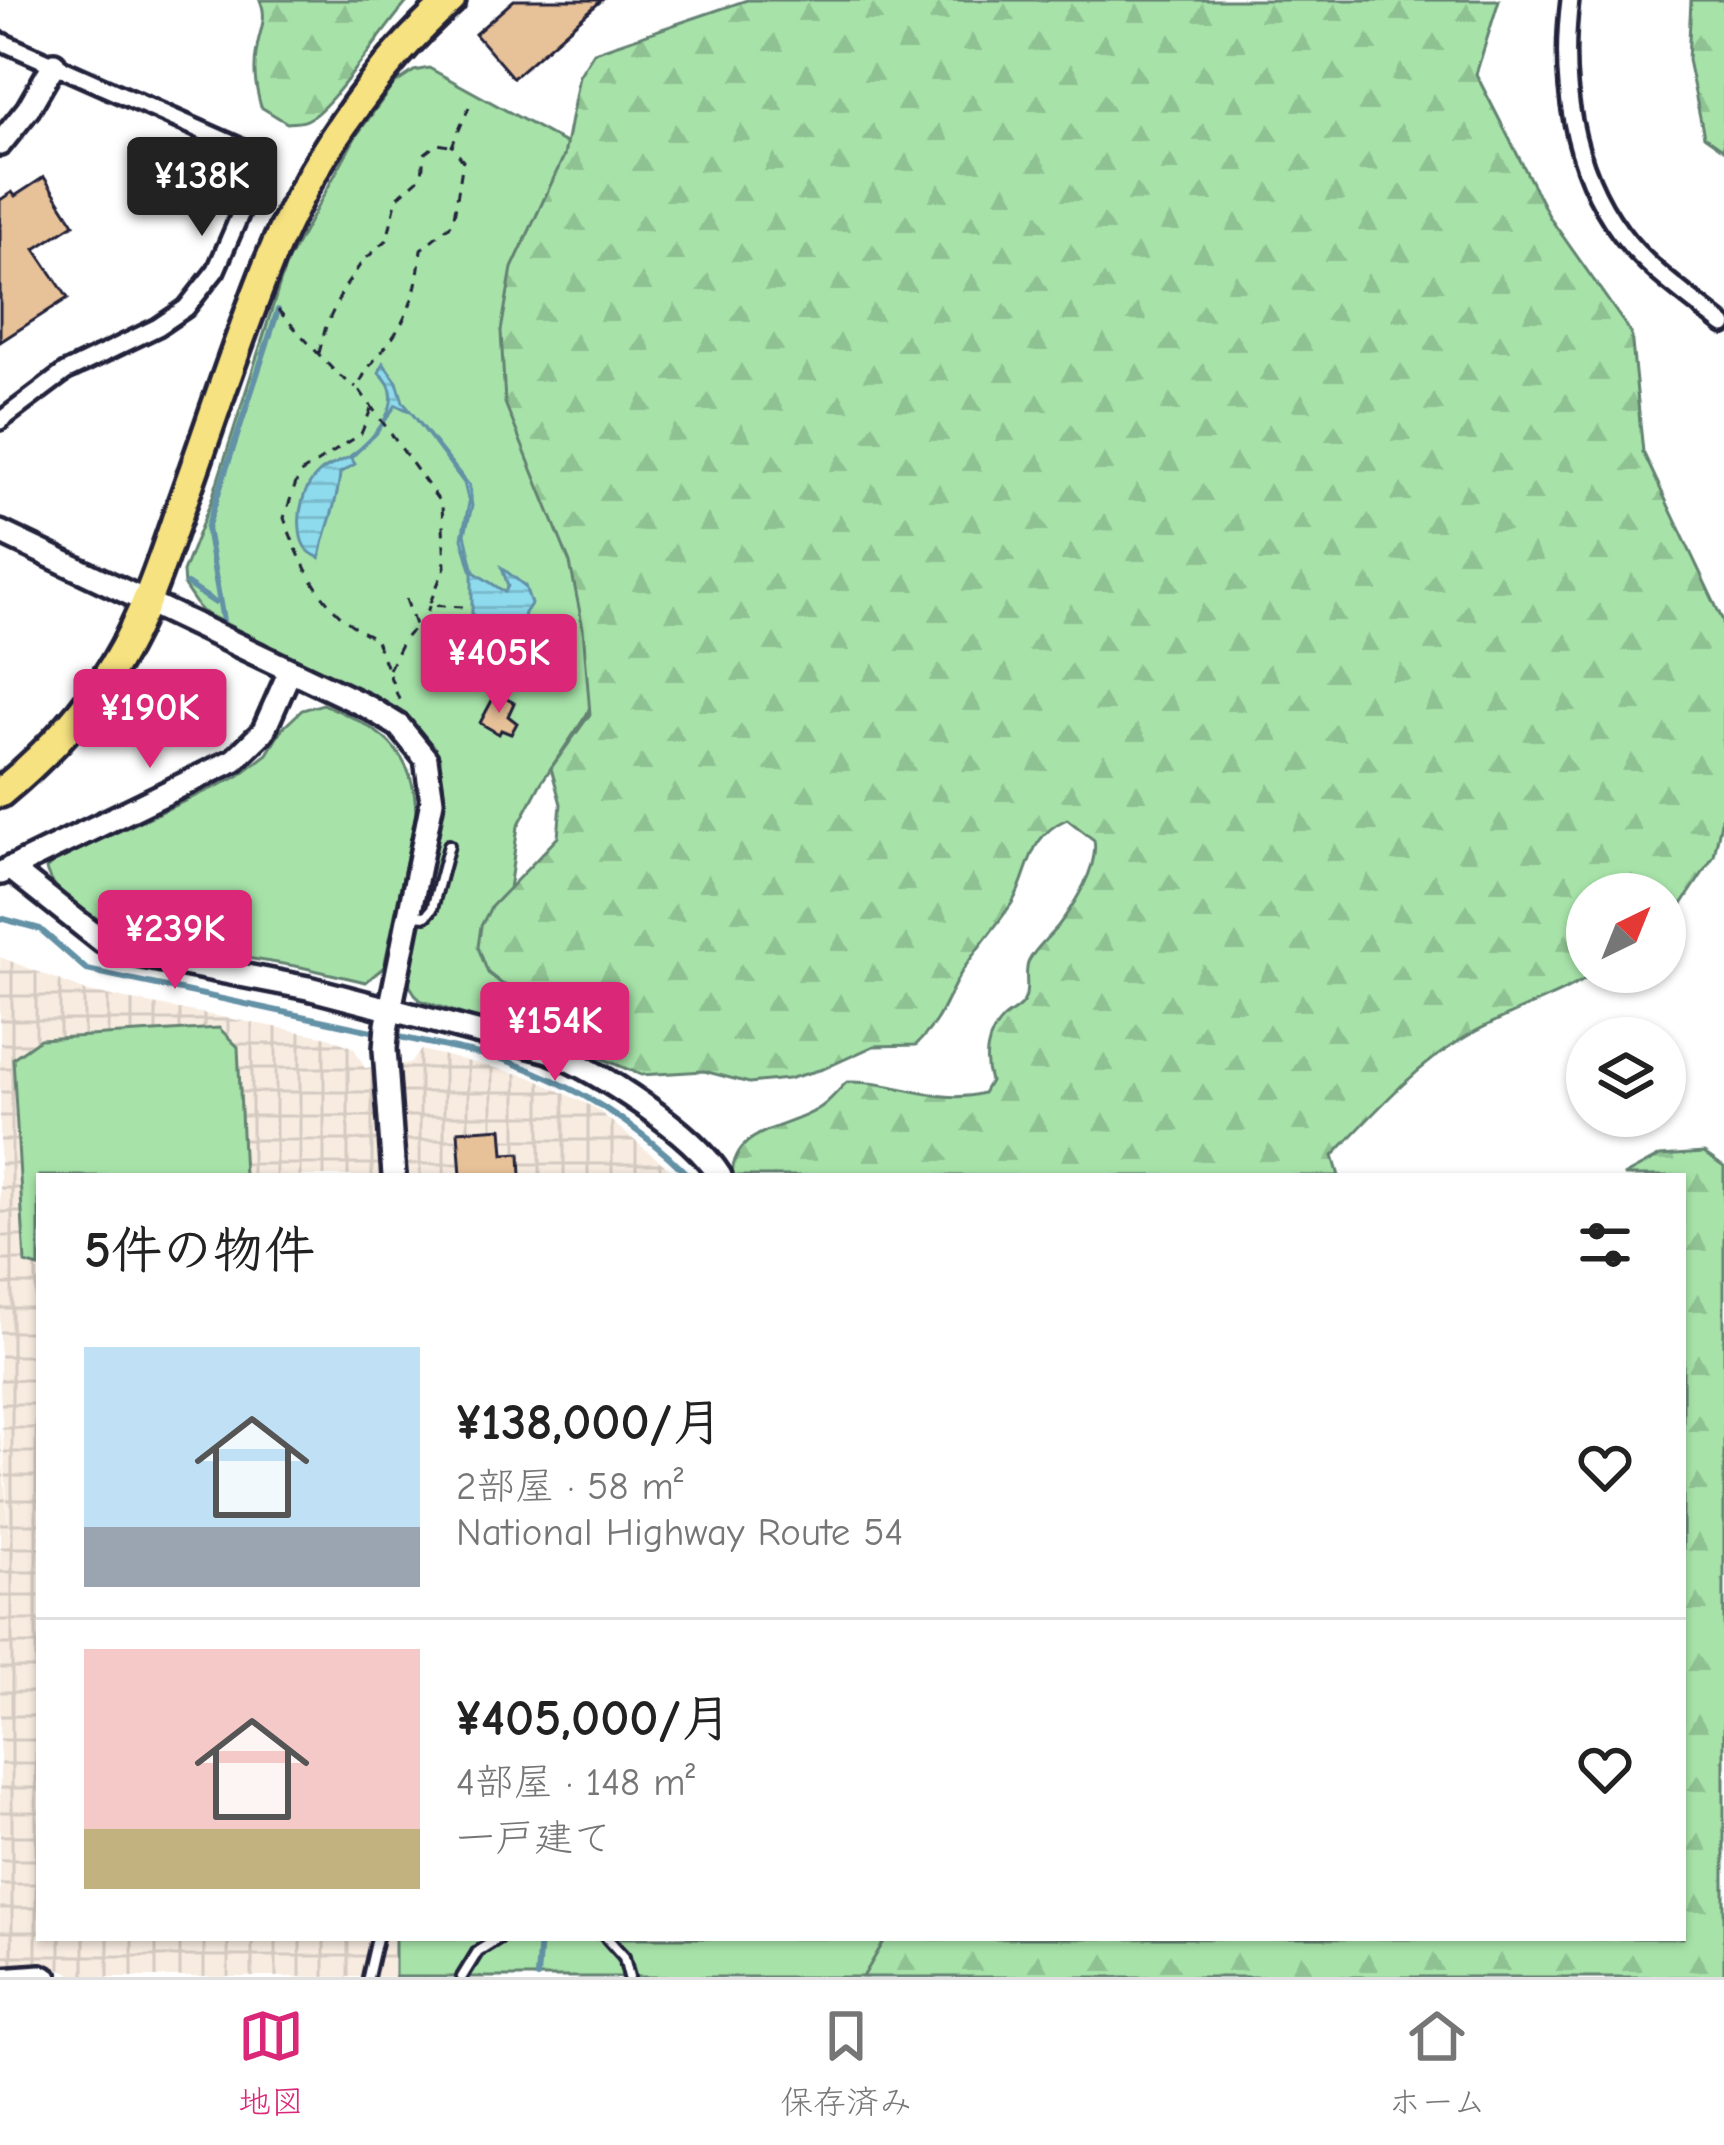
<!DOCTYPE html>
<html lang="ja">
<meta charset="utf-8">
<style>
body{margin:0;font-family:"Comic Neue","Klee One",sans-serif;background:#f2f2f2;color:#222;height:100vh;display:flex;flex-direction:column;font-size:45px;white-space:nowrap}
*{box-sizing:border-box;margin:0}
p{font-size:39px;color:#767676}
.icon{flex:none;width:66px;height:66px;fill:none;stroke:currentColor;stroke-width:2;stroke-linecap:round;stroke-linejoin:round}
.map{position:relative;flex:1;overflow:hidden}
.side{position:absolute;left:36px;top:1173px;width:1650px;height:768px;display:flex;flex-direction:column;background:#fff;border-radius:0px;box-shadow:0 3px 9px #0004}
.side>*{flex:none}
.needle{width:78px;rotate:43deg}
.fabs{position:absolute;left:1566px;top:873px;display:grid;gap:24px}
.fabs a{display:grid;place-items:center;width:120px;height:120px;border-radius:50%;background:#fff;box-shadow:0 3px 9px #0004;font-size:60px}
.price{position:absolute;translate:-50% -102px;padding:0 27px;border-radius:12px;background:#db2777;color:#fff;font-size:39px;line-height:78px;filter:drop-shadow(0 3px 6px #0008)}
.price::after{content:'';position:absolute;left:50%;top:72px;width:36px;height:27px;margin-left:-18px;background:inherit;clip-path:polygon(0 0,100% 0,50% 100%)}
.price.active{background:#222;color:#fff}
ul{padding:0;list-style:none}
li{display:flex;align-items:center;gap:36px;height:300px;padding:0 48px}
li+li{border-top:3px solid #e0e0e0}
li span{display:grid;place-items:center;flex:none;width:336px;height:240px;border-radius:0px;color:#555}
li>.icon{margin-inline-start:auto}
span .icon{width:144px;height:144px;fill:#fffc;stroke-width:1}
li b{font-size:51px}
h2{display:flex;justify-content:space-between;align-items:center;height:144px;padding:0 48px;font-size:51px}
.menu{display:flex;justify-content:space-around;align-items:center;height:168px;border-top:3px solid #e0e0e0;background:#fff;font-size:33px;color:#767676}
.menu a{display:grid;justify-items:center;gap:6px}
.menu .active{color:#db2777}
.map>svg:first-child{display:block}
.industrial{fill:url(#industrial-grid)}
.green{fill:#a7e3a9;stroke:#648272;stroke-width:3}
.forest{fill:url(#forest-firs);stroke:#648272;stroke-width:3}
.water{fill:url(#water-rules);stroke:#6391a6;stroke-width:3}
.lines{fill:none;stroke-linecap:round;stroke-linejoin:round}
.stream{stroke:#6391a6;stroke-width:6}
.building{fill:#e7c198;stroke:#22223b;stroke-width:3}
.lane-casing{stroke:#22223b;stroke-width:16}
.street-casing{stroke:#22223b;stroke-width:24}
.secondary-casing{stroke:#22223b;stroke-width:30}
.highway-casing{stroke:#22223b;stroke-width:36}
.path{stroke:#22223b;stroke-width:3;stroke-dasharray:9 9;stroke-linecap:butt}
.lane{stroke:#fff;stroke-width:8}
.street{stroke:#fff;stroke-width:15}
.secondary{stroke:#fff;stroke-width:21}
.highway{stroke:#f7e281;stroke-width:27}
</style>
<div class="map">
<svg width="1724" height="1977" viewBox="0 0 1724 1977">
<defs>
<pattern id="industrial-grid" width="8" height="8" patternUnits="userSpaceOnUse" patternTransform="scale(3)"><rect width="8" height="8" fill="#f8ece0"/><path d="M0 4h8M4 0v8" fill="none" stroke="#d4cac1"/></pattern>
<pattern id="forest-firs" width="22" height="20" patternUnits="userSpaceOnUse" patternTransform="scale(3)"><rect width="22" height="20" fill="#a7e3a9"/><path d="M5 1l3.5 6h-7zM16 11l3.5 6h-7z" fill="#8fc292"/></pattern>
<pattern id="water-rules" width="6" height="5" patternUnits="userSpaceOnUse" patternTransform="scale(3)"><rect width="6" height="5" fill="#8edbee"/><path d="M0 2.5h6" fill="none" stroke="#7abccd"/></pattern>
</defs>
<rect width="100%" height="100%" fill="#fff"/>
<filter id="ink" filterUnits="userSpaceOnUse"><feTurbulence type="fractalNoise" baseFrequency=".00833" numOctaves="2"/><feDisplacementMap in="SourceGraphic" scale="24" xChannelSelector="R" yChannelSelector="G"/><feConvolveMatrix kernelMatrix="1 2 1 2 8 2 1 2 1" color-interpolation-filters="sRGB"/></filter>
<g filter="url(#ink)">
<path class="industrial" d="M0 957 89 992 328 1037 354 1048 365 1068 411 1063 421 1050 528 1076 595 1108 678 1176H39V1938H485L437 1977H74L67 1971 36 1964 0 1966V1426L10 1546 0 1389Z"/>
<g class="green">
<path d="M429 68 600 162 632 600 587 714 541 783 518 826 501 946 523 982 576 1027 583 1042 581 1053 419 1000 410 986 409 976 440 824V794L430 751 417 730 389 707 201 611 184 586 183 572 212 499 286 264 356 136 393 85 414 71Z"/>
<path d="M323 704C378 728 415 748 416 814L384 967 366 982 301 967 138 940C115 932 50 893 46 869L55 861 237 777 267 754 282 729 302 710Z"/>
<path d="M219 1028 238 1047 244 1176H39V1267L25 1263 13 1058 40 1039Z"/>
<path d="M395 1938H891L868 1977H395Z"/>
</g>
<g class="forest">
<path d="M260 0H409C384 27 333 108 307 120 301 123 293 122 287 123L261 107C255 86 253 69 257 48 260 28 268 19 260 0Z"/>
<path d="M747 0H1499L1476 74 1550 218 1631 333 1643 452 1723 621 1724 807 1714 856 1667 927 1665 894H1587V972H1597C1555 999 1507 1012 1464 1038 1414 1067 1372 1115 1333 1156L1339 1176H732C734 1127 786 1130 818 1109 829 1103 838 1090 847 1082 892 1080 939 1106 983 1093L990 1081C983 1060 986 1036 1003 1019 1010 1012 1019 1010 1024 1001 1030 989 1024 976 1028 963 1033 950 1049 937 1058 926 1074 905 1099 866 1094 840L1067 819C1025 838 1031 872 1012 903 996 927 976 949 961 973 943 1004 944 1016 916 1045L874 1046 823 1069 788 1079 749 1083 704 1071 641 1075 601 1058 579 1024 558 1007 502 984 488 973 478 947 481 926 491 907 558 837 561 804 551 768 590 714 583 628 570 563 505 403 501 331 512 268 564 156 579 76 594 52Z"/>
<path d="M1691 0H1724V150L1704 136 1688 60Z"/>
<path d="M1704 1153 1724 1167V1977H863L886 1938H1683V1176H1623L1660 1156Z"/>
</g>
<path class="water" d="M383 363 397 382 403 402 469 485 472 506 465 534 474 572 505 592 508 586 502 568 525 586 531 604 525 613 519 642 495 635 472 614V573L462 538 469 503 464 483 411 412 396 405 376 434 351 458 355 464 340 473C338 504 325 528 320 558 306 552 301 545 300 529 298 512 303 489 316 476 326 465 337 464 349 457 374 440 411 398 379 373Z"/>
<g class="lines">
<g class="stream">
<path d="M187 584 214 602"/>
<path d="M223 621 207 528 278 310"/>
<path d="M0 918 40 929 87 970 502 1059C575 1085 634 1121 689 1176"/>
<path d="M537 1977 540 1938"/>
</g>
</g>
<g class="building">
<path d="M514 0H602L513 78 475 34Z"/>
<path d="M44 177 74 224 35 249 68 298 0 342V200L12 192 15 196Z"/>
<path d="M496 693 514 703 508 716 517 723 511 734 501 730 499 734 480 723Z"/>
<path d="M502 1128 504 1154 520 1153 521 1176H461L458 1131Z"/>
</g>
<g class="lines">
<defs>
<g id="lane">
<path d="M413 915 426 916 432 909 449 845"/>
<path d="M607 1938 624 1957 629 1977"/>
<path d="M368 1977 377 1938"/>
<path d="M462 1977 478 1951 499 1938"/>
</g>
<g id="street">
<path d="M1570 0C1560 79 1571 166 1620 232 1647 269 1689 297 1724 325"/>
<path d="M0 41 237 146 252 162 255 180 216 270 186 308 158 327 65 372 0 421"/>
<path d="M0 1976 41 1973 49 1977"/>
</g>
<g id="secondary">
<path d="M0 144 28 109 54 64"/>
<path d="M0 532 368 707 399 726 426 759 432 801 387 1025 385 1049 394 1176"/>
<path d="M10 868 102 941 122 952 308 988 549 1051C598 1071 692 1131 720 1176"/>
<path d="M1 873 234 760 263 732 290 671"/>
</g>
<path id="highway" d="M0 793C45 756 85 714 115 664 144 616 161 564 179 512 209 429 236 344 269 262 308 166 373 69 451 0"/>
</defs>
<use href="#lane" class="lane-casing"/>
<use href="#street" class="street-casing"/>
<use href="#secondary" class="secondary-casing"/>
<use href="#highway" class="highway-casing"/>
<g class="path">
<path d="M278 310 337 374 356 387"/>
<path d="M319 353 326 326 343 290 362 262 387 240 397 198 422 176 424 154 437 144 450 146"/>
<path d="M371 409 361 434 299 474 284 518C302 567 324 616 375 638L400 702"/>
<path d="M406 599 415 625"/>
<path d="M463 607 429 605 445 567 442 505 358 388C365 368 378 357 391 340 412 311 418 284 421 249L453 223 463 161 452 146 469 107"/>
<path d="M389 669C398 652 404 629 425 624L429 606"/>
</g>
<use href="#lane" class="lane"/>
<use href="#street" class="street"/>
<use href="#secondary" class="secondary"/>
<use href="#highway" class="highway"/>
</g>
</g>
</svg>
<div class="fabs">
<a><svg class="needle" viewBox="-14 -14 28 28"><path d="M0-13l5 13h-10z" fill="#e53935"/><path d="M0 13l5-13h-10z" fill="#767676"/></svg></a>
<a><svg class="icon" aria-label="layers" viewBox="0 0 24 24"><path d="M12 4l9 5-9 5-9-5zM3 14l9 5 9-5"/></svg></a>
</div>
<b class="price active" style="left:202px;top:239px">¥138K</b>
<b class="price" style="left:499px;top:716px">¥405K</b>
<b class="price" style="left:150px;top:771px">¥190K</b>
<b class="price" style="left:175px;top:992px">¥239K</b>
<b class="price" style="left:555px;top:1084px">¥154K</b>
<section class="side">
<h2>5件の物件<svg class="icon" aria-label="filters" viewBox="0 0 24 24"><path d="M4 7h16M4 17h16"/><circle cx="9" cy="7" r="2"/><circle cx="15" cy="17" r="2"/></svg></h2>
<ul>
<li><span style="background:linear-gradient(#bfe0f5 75%,#9aa5b1 0)"><svg class="icon" aria-label="home" viewBox="0 0 24 24"><path d="M3 11l9-7 9 7M6 9v11h12V9"/></svg></span><div><b>¥138,000/月</b><p>2部屋 · 58 m²</p><p>National Highway Route 54</p></div><svg class="icon" aria-label="heart" viewBox="0 0 24 24"><path d="M12 20l-8-8c-3-5 5-10 8-4 3-6 11-1 8 4z"/></svg></li>
<li><span style="background:linear-gradient(#f6c9c9 75%,#c2b280 0)"><svg class="icon" aria-label="home" viewBox="0 0 24 24"><path d="M3 11l9-7 9 7M6 9v11h12V9"/></svg></span><div><b>¥405,000/月</b><p>4部屋 · 148 m²</p><p>一戸建て</p></div><svg class="icon" aria-label="heart" viewBox="0 0 24 24"><path d="M12 20l-8-8c-3-5 5-10 8-4 3-6 11-1 8 4z"/></svg></li>
</ul>
</section>
</div>
<nav class="menu">
<a class="active"><svg class="icon" aria-label="map" viewBox="0 0 24 24"><path d="M3 6l6-2 6 2 6-2v14l-6 2-6-2-6 2zM9 4v14M15 6v14"/></svg>地図</a>
<a><svg class="icon" aria-label="saved" viewBox="0 0 24 24"><path d="M7 4h10v16l-5-4-5 4z"/></svg>保存済み</a>
<a><svg class="icon" aria-label="home" viewBox="0 0 24 24"><path d="M3 11l9-7 9 7M6 9v11h12V9"/></svg>ホーム</a>
</nav>
